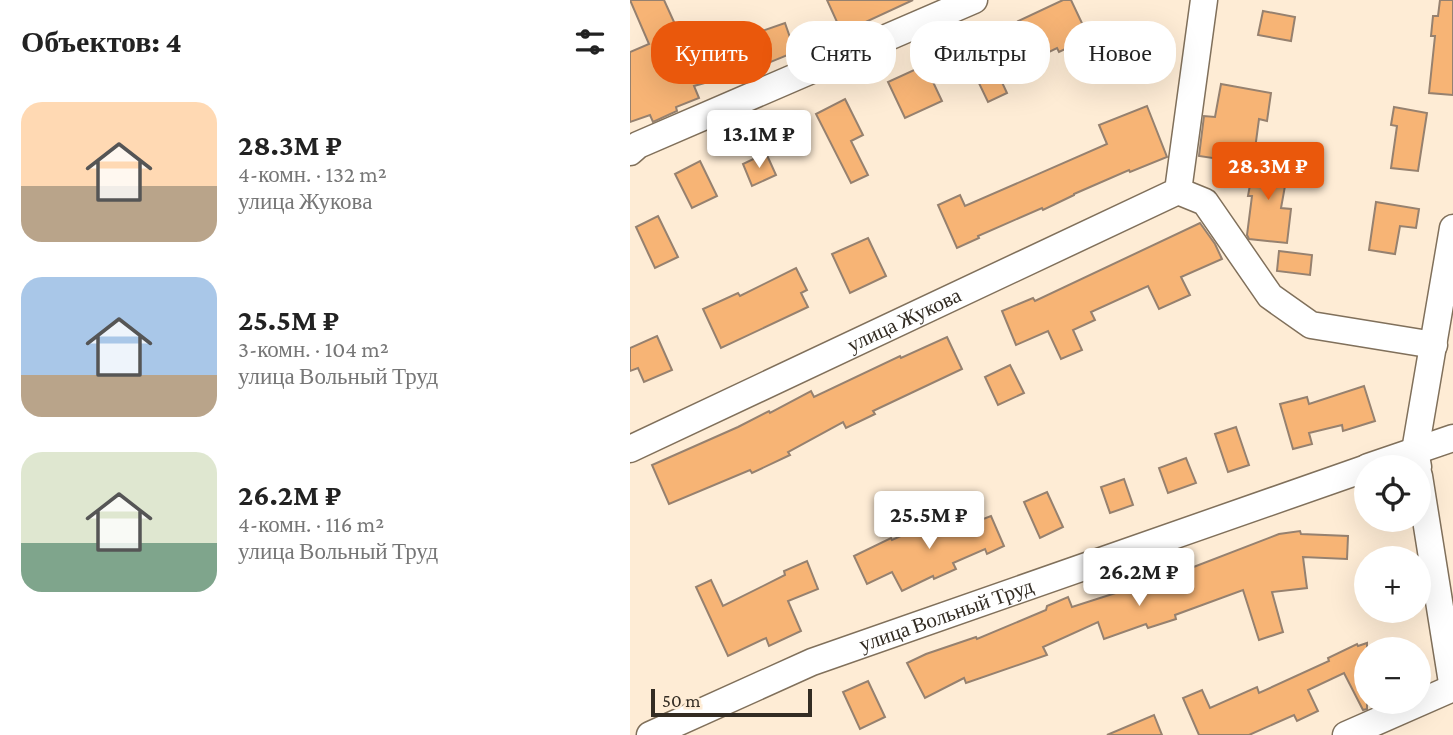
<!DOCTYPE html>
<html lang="ru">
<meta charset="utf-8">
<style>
body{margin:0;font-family:"Crimson Pro",serif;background:#f2f2f2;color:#222;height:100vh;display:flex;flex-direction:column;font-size:26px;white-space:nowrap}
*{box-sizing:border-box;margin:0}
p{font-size:23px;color:#767676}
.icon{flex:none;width:38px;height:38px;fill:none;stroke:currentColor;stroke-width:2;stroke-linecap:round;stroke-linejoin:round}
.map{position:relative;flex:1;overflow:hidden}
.details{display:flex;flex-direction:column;background:#fff;width:630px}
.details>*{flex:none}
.hud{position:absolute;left:21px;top:21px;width:665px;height:63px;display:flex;gap:14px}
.buttons{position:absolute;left:724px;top:455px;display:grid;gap:14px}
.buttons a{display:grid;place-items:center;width:77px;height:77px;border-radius:50%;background:#fff;box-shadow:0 7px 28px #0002;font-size:35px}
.scale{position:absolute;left:21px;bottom:18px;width:161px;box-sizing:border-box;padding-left:7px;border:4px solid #332c23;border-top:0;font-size:19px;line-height:24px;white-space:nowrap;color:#332c23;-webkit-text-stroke:5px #feecd5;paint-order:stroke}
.price{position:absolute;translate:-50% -60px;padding:0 16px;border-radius:7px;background:#fff;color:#222;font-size:23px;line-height:46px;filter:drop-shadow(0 2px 4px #0008)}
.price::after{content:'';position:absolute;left:50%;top:42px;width:21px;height:16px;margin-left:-10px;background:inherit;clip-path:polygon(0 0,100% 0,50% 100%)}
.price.current{background:#ea580c;color:#fff}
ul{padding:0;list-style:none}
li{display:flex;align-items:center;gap:21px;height:175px;padding:0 21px}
li span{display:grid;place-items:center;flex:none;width:196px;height:140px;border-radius:21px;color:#555}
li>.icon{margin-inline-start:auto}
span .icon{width:84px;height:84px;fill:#fffc;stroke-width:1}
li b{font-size:30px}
h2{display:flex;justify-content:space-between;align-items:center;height:84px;padding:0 21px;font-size:30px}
.chip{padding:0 24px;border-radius:28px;background:#fff;box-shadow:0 7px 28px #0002;font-size:24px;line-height:63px}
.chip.current{background:#ea580c;color:#fff}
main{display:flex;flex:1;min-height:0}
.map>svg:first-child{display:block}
.building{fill:#f7b475;stroke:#96816f;stroke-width:2}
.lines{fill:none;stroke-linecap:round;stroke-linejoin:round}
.street-casing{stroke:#80705b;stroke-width:29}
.street{stroke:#fff;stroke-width:26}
.labels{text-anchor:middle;stroke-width:7;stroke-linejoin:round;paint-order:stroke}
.street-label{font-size:21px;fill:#332c23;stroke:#feecd5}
</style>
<main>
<section class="details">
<h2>Объектов: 4<svg class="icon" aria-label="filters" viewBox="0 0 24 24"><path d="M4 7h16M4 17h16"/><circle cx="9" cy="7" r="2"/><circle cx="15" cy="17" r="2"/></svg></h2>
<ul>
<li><span style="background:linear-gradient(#ffd9b3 60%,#b9a48a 0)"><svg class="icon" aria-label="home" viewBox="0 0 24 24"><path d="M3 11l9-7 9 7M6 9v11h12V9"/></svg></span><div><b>28.3M ₽</b><p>4-комн. · 132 m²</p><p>улица Жукова</p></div></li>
<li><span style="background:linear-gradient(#a9c7e8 70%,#b9a48a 0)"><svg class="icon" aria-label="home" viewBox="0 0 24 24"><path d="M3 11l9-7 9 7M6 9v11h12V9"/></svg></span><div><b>25.5M ₽</b><p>3-комн. · 104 m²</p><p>улица Вольный Труд</p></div></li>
<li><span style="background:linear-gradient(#dfe7d0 65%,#7fa58c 0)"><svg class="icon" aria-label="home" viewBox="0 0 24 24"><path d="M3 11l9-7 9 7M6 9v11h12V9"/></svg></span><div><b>26.2M ₽</b><p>4-комн. · 116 m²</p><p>улица Вольный Труд</p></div></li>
</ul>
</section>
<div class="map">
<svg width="823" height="735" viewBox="0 0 823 735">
<rect width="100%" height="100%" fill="#feecd5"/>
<g class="building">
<path d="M0 0H34L54 44 108 27 112 38 155 23 165 52 121 70 64 86 69 98 46 107 47 111 23 122 20 115 0 122V52L19 44Z"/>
<path d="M197 0H283L212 33Z"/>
<path d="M433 0H441L459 38 429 52 427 48 369 76 377 93 358 102 334 52 360 39 359 35Z"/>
<path d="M810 0H823V95L799 93 805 36H801L803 16H808Z"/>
<path d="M633 11 665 17 661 41 628 35Z"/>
<path d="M295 65 312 101 275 118 258 82Z"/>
<path d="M591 84 641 93 637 121 629 119 623 164 569 156 574 116 585 117Z"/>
<path d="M215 99 233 135 221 141 238 175 221 183 186 114Z"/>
<path d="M517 106 537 157 500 172 499 170 444 194V195L413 210 412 208 348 236 349 238 327 248 308 205 330 195 335 206 477 144 469 125Z"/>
<path d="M764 107 797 113 788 171 761 168 767 126 761 125Z"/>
<path d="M136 153 146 175 122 186 113 164Z"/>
<path d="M625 157 659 164 651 208 661 209 657 243 619 239 617 235 622 196H618Z"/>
<path d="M70 161 87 196 62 208 45 174Z"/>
<path d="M746 202 789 209 786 228 770 226 765 254 739 250Z"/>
<path d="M28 216 48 257 25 268 6 227Z"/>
<path d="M570 223 585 244 592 259 551 277 560 295 529 309 518 286 461 312 465 320 443 330 452 350 431 359 418 331 386 345 372 311 403 298 405 301Z"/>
<path d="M238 238 256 276 220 293 202 254Z"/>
<path d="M649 251 682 255 680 275 647 271Z"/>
<path d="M166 268 177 290 171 293 178 307 91 348 73 309 108 293 110 296Z"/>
<path d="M27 336 42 370 14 382 8 368 0 371V348Z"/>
<path d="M317 337 332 369 243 411 245 414 216 428 213 422 158 452 160 455 122 473 120 470 39 504 22 465 108 427 139 411 140 413 181 391 184 397 270 356 271 358Z"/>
<path d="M380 365 394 393 368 405 355 377Z"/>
<path d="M734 386 745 421 713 431 712 425 679 433 682 444 663 449 650 404 677 397 679 404Z"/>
<path d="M606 427 619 465 598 472 585 434Z"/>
<path d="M556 458 566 483 538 493 529 468Z"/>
<path d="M494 479 503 505 480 513 471 487Z"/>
<path d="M417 492 433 527 410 538 394 502Z"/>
<path d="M346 514 348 521 361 516 374 546 357 554 355 549 323 563 326 569 304 579 303 576 272 591 262 572 237 584 224 556 261 538 262 540 309 519 313 528Z"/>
<path d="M670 531 671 534 718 536 717 559 673 557 677 588 642 592 653 632 629 640 613 590 545 615 546 619 518 628 516 624 474 639 468 622 413 647 417 655 336 683 334 678 295 698 277 663 296 654 346 637 347 639 416 610 417 606 438 597 442 607 548 573 649 534Z"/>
<path d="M177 561 188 589 158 601 171 631 139 646 136 638 98 656 66 587 81 580 93 606 155 575 154 571Z"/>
<path d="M737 643V709L733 710 714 673 678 690 688 711 667 721 664 715 619 735H569L553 698 572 690 580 708 627 687 629 693 699 661 698 658 727 644 728 646Z"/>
<path d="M238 681 255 717 230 729 213 692Z"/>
<path d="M524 715 532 735H477Z"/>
</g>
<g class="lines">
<defs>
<g id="street">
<path d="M0 152 8 145 344 0"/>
<path d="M548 191 575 202 640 296 681 325 804 345"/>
<path id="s1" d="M0 449 548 191 574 0"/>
<path d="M738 467 823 438"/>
<path d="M788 467 785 451 823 228"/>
<path d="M789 476 823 689"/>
<path id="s2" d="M20 735 182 662 737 468"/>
<path d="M716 735 823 688"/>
</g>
</defs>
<use href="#street" class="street-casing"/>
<use href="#street" class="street"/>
</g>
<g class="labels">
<g class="street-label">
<text dy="7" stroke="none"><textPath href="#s1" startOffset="303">улица Жукова</textPath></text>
<text dy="7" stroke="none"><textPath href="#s2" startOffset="320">улица Вольный Труд</textPath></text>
</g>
</g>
</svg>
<div class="buttons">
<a><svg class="icon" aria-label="locate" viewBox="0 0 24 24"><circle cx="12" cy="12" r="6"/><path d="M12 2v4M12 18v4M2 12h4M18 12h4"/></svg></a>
<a>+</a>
<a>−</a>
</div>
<div class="scale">50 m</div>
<b class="price" style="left:129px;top:170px">13.1M ₽</b>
<b class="price current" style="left:638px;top:202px">28.3M ₽</b>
<b class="price" style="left:299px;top:551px">25.5M ₽</b>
<b class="price" style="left:509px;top:608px">26.2M ₽</b>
<div class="hud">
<a class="chip current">Купить</a>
<a class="chip">Снять</a>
<a class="chip">Фильтры</a>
<a class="chip">Новое</a>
</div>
</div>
</main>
